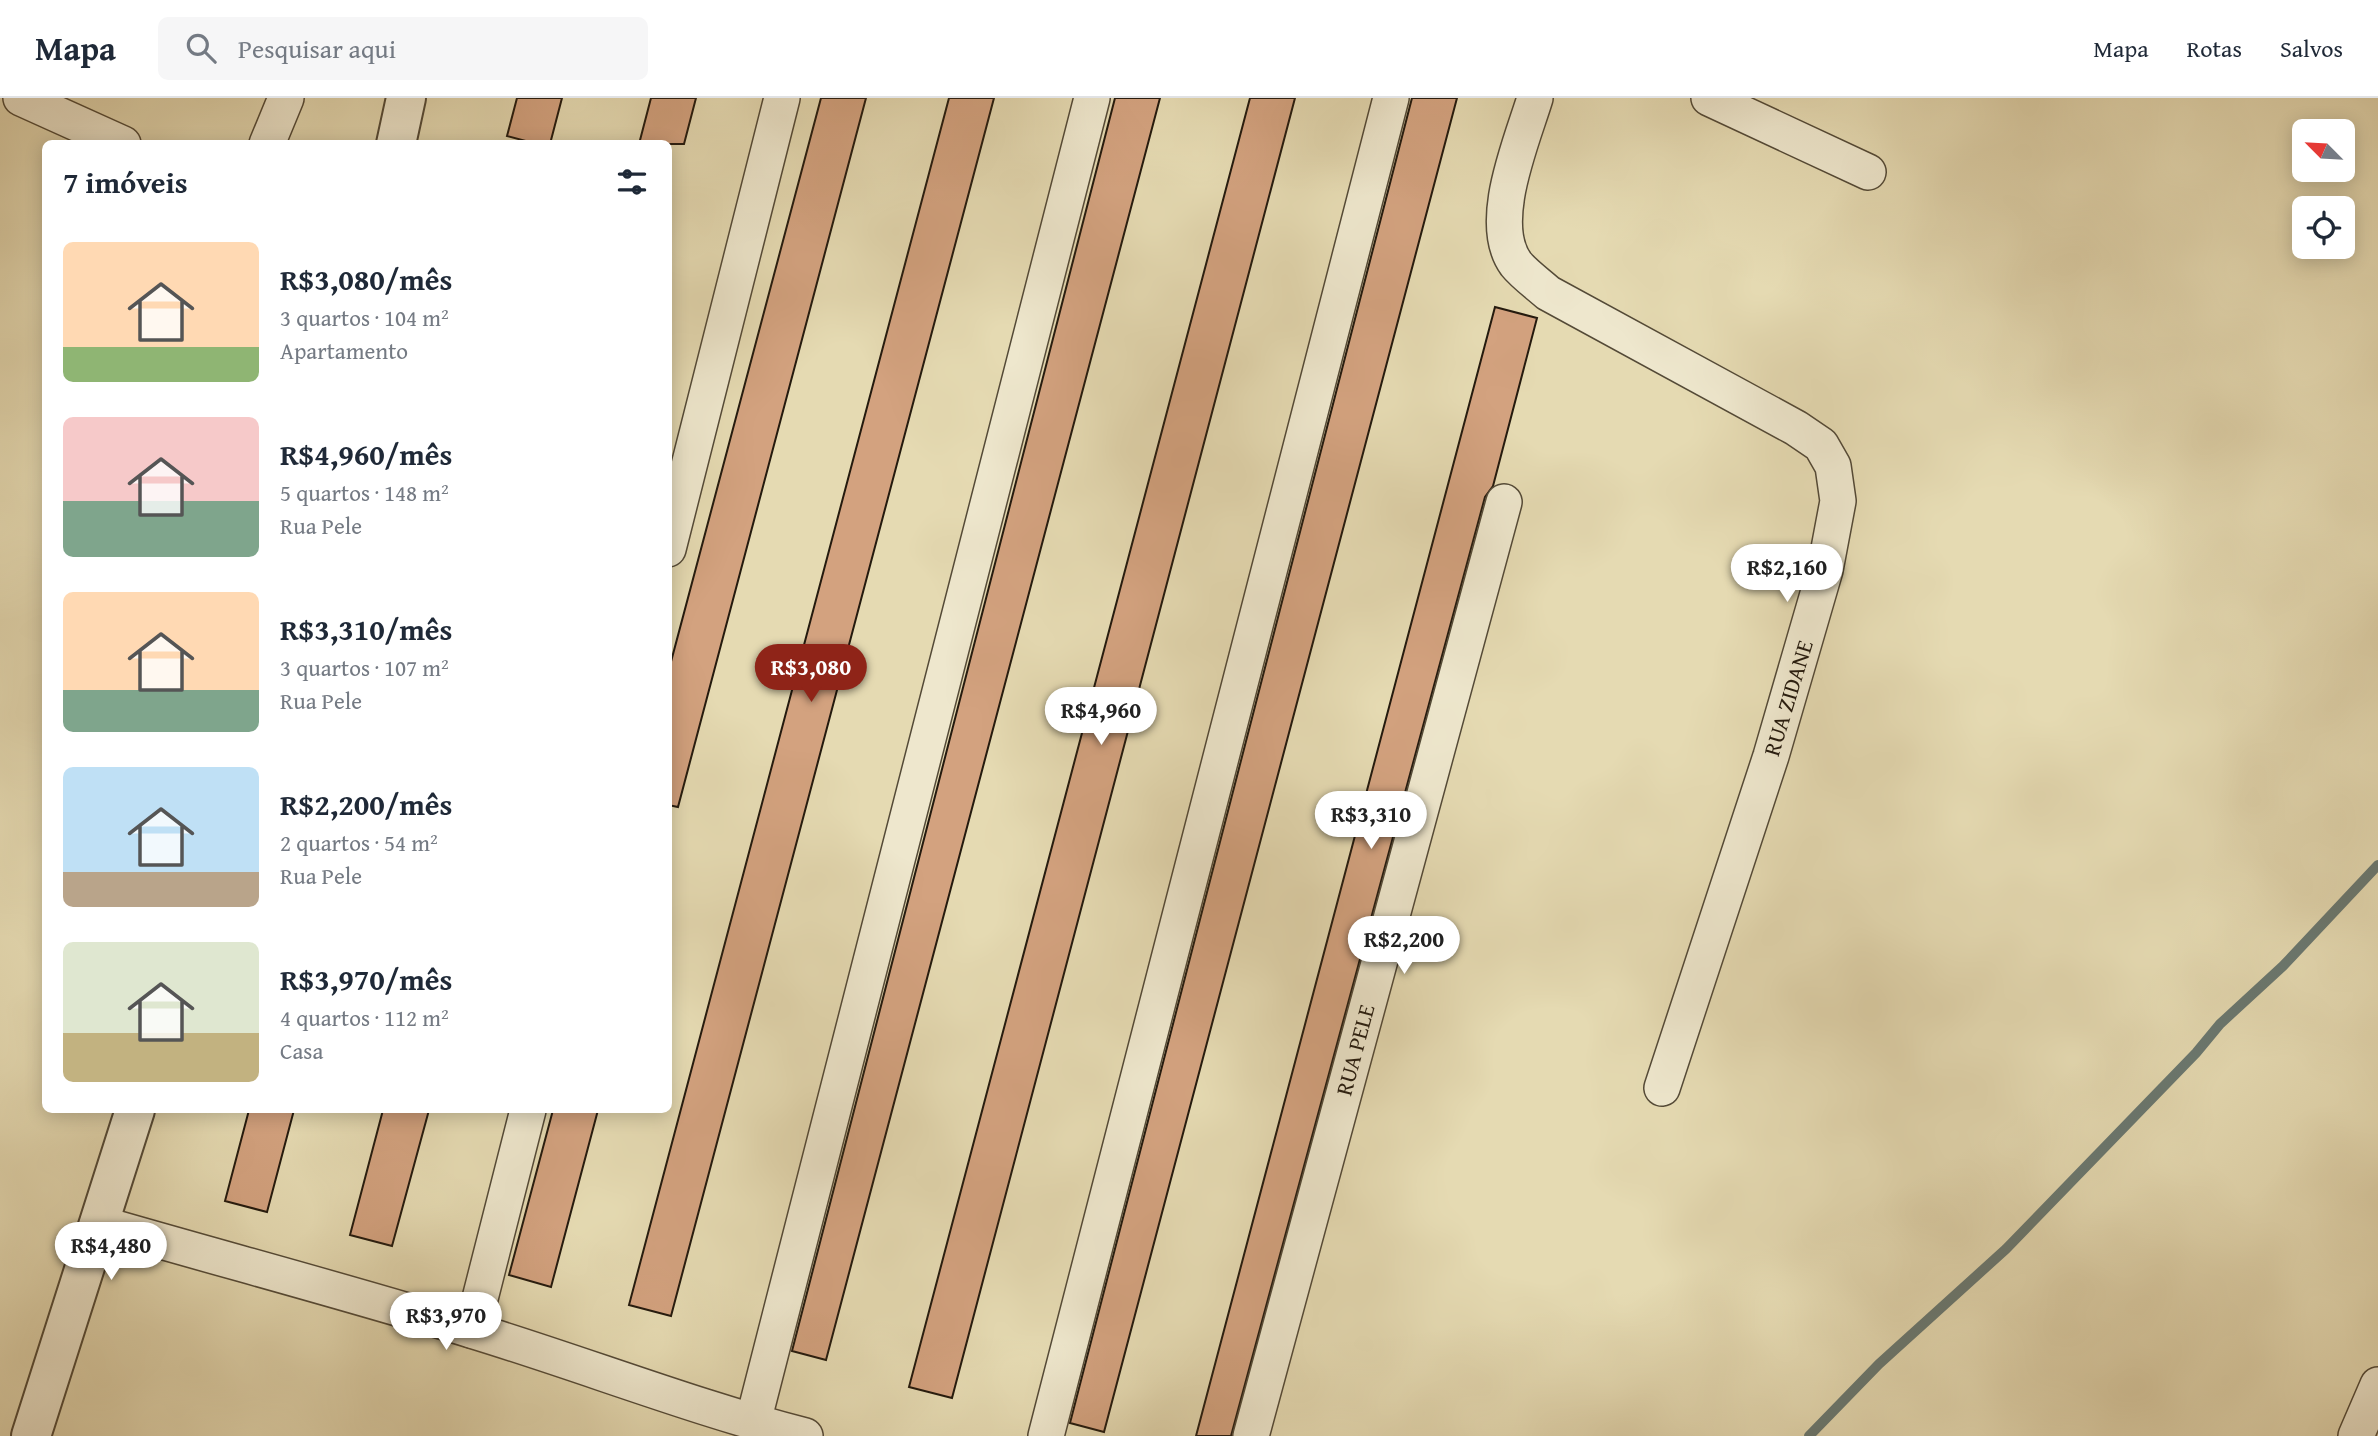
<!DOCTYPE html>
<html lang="pt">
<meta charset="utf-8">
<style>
body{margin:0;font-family:"Gentium Book Plus",serif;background:#f6f6f7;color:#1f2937;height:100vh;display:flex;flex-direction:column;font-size:26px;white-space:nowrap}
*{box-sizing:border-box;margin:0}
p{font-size:23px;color:#747a83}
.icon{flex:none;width:38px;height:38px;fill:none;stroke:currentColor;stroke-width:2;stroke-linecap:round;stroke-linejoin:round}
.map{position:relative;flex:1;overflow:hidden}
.side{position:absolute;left:42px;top:42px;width:630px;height:973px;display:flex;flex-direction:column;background:#fff;border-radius:10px;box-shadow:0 4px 18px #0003}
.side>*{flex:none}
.needle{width:46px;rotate:294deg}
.fabs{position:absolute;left:2292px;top:21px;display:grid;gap:14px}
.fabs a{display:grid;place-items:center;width:63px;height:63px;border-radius:10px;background:#fff;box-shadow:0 4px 18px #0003;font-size:35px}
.price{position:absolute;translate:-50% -60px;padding:0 16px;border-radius:24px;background:#fff;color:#222;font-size:23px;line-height:46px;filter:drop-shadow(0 2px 4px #0008)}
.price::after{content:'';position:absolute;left:50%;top:42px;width:21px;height:16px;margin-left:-10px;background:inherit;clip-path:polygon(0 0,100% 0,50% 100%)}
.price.current{background:#8f2418;color:#fff}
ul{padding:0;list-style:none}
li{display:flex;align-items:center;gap:21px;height:175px;padding:0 21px}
li span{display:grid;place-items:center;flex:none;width:196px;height:140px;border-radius:10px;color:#555}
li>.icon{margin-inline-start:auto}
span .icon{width:84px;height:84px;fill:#fffc;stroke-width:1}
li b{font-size:30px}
h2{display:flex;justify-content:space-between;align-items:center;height:84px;padding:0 21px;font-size:30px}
header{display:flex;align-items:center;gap:42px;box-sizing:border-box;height:98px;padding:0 35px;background:#fff;border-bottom:2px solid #e0e1e3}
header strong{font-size:33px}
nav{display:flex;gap:38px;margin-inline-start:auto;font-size:24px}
.search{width:490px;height:63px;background:#f6f6f7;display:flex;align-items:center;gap:18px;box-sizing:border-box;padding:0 24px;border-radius:10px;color:#747a83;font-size:26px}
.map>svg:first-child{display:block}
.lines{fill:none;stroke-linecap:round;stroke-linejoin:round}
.stream{stroke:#6a7972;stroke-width:10}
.building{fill:#d3a27f;stroke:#241a0e;stroke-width:2}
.minor-casing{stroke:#544a37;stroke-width:38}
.tertiary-casing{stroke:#544a37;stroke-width:42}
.minor{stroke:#eee7cd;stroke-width:35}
.tertiary{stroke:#eee7cd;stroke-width:38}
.labels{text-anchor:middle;stroke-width:6;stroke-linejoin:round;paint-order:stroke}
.street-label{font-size:23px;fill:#241a0e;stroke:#eee7cd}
</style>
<header>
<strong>Mapa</strong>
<div class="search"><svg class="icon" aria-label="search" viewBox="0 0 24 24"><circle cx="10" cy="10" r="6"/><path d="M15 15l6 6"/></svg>Pesquisar aqui</div>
<nav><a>Mapa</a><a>Rotas</a><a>Salvos</a></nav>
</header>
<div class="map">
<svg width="2378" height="1338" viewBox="0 0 2378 1338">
<rect width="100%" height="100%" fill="#e5dab2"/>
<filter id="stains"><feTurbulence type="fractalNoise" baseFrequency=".00286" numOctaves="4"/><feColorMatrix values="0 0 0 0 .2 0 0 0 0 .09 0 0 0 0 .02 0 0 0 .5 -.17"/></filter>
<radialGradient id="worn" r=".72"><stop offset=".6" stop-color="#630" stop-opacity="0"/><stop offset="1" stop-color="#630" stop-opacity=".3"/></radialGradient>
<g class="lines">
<path class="stream" d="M1809 1338 1879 1266 2006 1151 2196 955 2220 926 2283 868 2378 767"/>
</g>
<g class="building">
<path d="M517 0H562L550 46H537L507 38Z"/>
<path d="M651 0H696L684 46H639Z"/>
<path d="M821 0H866L678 709 668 707V575Z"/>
<path d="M949 0H994L671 1218 629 1207Z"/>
<path d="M1115 0H1160L826 1262 792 1253Z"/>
<path d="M1250 0H1295L952 1300 909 1289Z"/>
<path d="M1412 0H1457L1104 1334 1070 1325Z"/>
<path d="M1495 209 1537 220 1493 388 1485 399 1231 1338H1196Z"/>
<path d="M249 1012H294L267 1114 225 1103Z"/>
<path d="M383 1012H429L392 1148 350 1137Z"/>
<path d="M553 1012H598L551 1189 509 1177Z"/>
</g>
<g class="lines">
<defs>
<g id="minor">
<path d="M21 0 123 46"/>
<path d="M1535 0C1522 43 1486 125 1516 166 1524 176 1538 186 1548 195L1796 330 1821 347 1833 368 1838 403 1825 472 1771 658 1662 990"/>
<path d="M1709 0 1868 74"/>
<path d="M267 46 286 0"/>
<path d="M668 451 782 0"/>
<path d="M98 1125C222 1161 347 1194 471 1232 583 1266 692 1309 805 1338"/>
<path d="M472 1232 528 1012"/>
<path d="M753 1324 1092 0"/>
<path d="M1046 1338 1391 0"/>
<path d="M1251 1338 1504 404"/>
<path d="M2356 1338 2378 1287"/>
</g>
<g id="tertiary">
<path d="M396 46 406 0"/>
<path d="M31 1338 135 1012"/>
</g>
</defs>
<use href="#minor" class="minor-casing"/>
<use href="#tertiary" class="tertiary-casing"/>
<use href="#minor" class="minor"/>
<use href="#tertiary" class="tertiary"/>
</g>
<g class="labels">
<g class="street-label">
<text transform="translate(1788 600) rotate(-73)" y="8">RUA ZIDANE</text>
<text transform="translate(1355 952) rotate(-75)" y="8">RUA PELE</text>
</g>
</g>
<rect width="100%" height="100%" filter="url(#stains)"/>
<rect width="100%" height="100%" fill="url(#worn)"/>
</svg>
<div class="fabs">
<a><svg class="needle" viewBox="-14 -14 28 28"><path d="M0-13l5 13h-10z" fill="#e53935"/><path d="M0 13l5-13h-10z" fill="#747a83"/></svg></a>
<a><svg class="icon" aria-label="locate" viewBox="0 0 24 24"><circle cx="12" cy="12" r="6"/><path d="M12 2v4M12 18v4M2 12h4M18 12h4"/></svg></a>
</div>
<b class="price" style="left:1787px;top:506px">R$2,160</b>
<b class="price current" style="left:811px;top:606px">R$3,080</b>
<b class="price" style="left:1101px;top:649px">R$4,960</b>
<b class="price" style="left:1371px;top:753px">R$3,310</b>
<b class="price" style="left:1404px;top:878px">R$2,200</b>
<b class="price" style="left:111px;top:1184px">R$4,480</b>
<b class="price" style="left:446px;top:1254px">R$3,970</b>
<section class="side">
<h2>7 imóveis<svg class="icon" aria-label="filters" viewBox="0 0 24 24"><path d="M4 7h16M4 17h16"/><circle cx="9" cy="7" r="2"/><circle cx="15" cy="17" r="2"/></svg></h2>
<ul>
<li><span style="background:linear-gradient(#ffd9b3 75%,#8fb573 0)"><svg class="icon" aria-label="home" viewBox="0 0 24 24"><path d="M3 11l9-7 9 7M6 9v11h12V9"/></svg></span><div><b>R$3,080/mês</b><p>3 quartos · 104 m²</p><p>Apartamento</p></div></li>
<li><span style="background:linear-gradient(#f6c9c9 60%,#7fa58c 0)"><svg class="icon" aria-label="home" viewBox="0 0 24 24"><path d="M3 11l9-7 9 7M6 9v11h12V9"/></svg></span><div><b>R$4,960/mês</b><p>5 quartos · 148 m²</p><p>Rua Pele</p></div></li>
<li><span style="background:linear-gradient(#ffd9b3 70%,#7fa58c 0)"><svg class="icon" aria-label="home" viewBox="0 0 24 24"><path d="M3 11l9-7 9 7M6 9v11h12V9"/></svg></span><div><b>R$3,310/mês</b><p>3 quartos · 107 m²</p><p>Rua Pele</p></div></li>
<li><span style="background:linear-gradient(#bfe0f5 75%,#b9a48a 0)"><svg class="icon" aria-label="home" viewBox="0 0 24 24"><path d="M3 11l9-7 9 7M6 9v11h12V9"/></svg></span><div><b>R$2,200/mês</b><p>2 quartos · 54 m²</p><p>Rua Pele</p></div></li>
<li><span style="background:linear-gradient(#dfe7d0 65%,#c2b280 0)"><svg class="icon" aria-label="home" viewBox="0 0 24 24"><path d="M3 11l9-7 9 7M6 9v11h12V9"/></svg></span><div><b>R$3,970/mês</b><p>4 quartos · 112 m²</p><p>Casa</p></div></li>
</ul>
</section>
</div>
